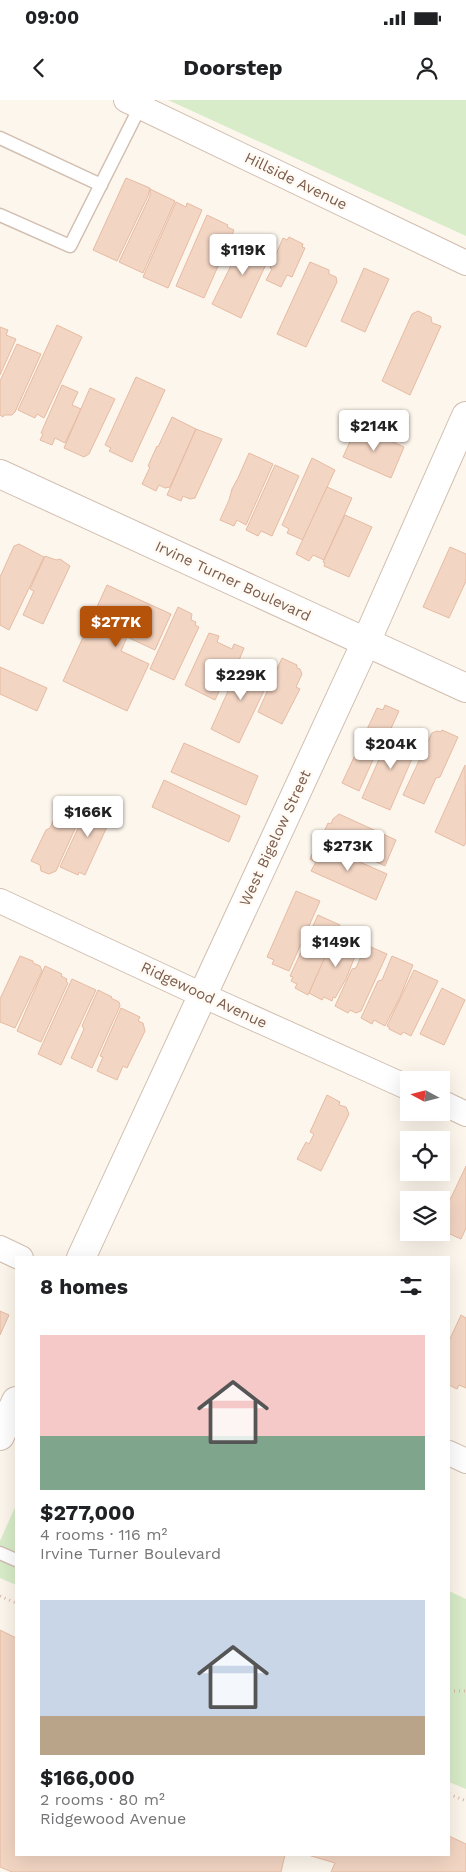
<!DOCTYPE html>
<meta charset="utf-8">
<style>
body{margin:0;font-family:"Work Sans",sans-serif;background:#f2f2f2;color:#202124;height:100vh;display:flex;flex-direction:column;font-size:19px;white-space:nowrap}
*{box-sizing:border-box;margin:0}
p{font-size:16px;color:#757577}
.icon{flex:none;width:28px;height:28px;fill:none;stroke:currentColor;stroke-width:2;stroke-linecap:round;stroke-linejoin:round}
.map{position:relative;flex:1;overflow:hidden}
.details{position:absolute;left:15px;top:1156px;width:435px;height:600px;display:flex;flex-direction:column;background:#fff;border-radius:0px;box-shadow:0 5px 20px #0002}
.details>*{flex:none}
.needle{width:32px;rotate:277deg}
.buttons{position:absolute;left:400px;top:971px;display:grid;gap:10px}
.buttons a{display:grid;place-items:center;width:50px;height:50px;border-radius:0px;background:#fff;box-shadow:0 5px 20px #0002;font-size:25px}
.price{position:absolute;translate:-50% -42px;padding:0 11px;border-radius:5px;background:#fff;color:#222;font-size:16px;line-height:32px;filter:drop-shadow(0 1px 2px #0008)}
.price::after{content:'';position:absolute;left:50%;top:30px;width:15px;height:11px;margin-left:-8px;background:inherit;clip-path:polygon(0 0,100% 0,50% 100%)}
.price.current{background:#b45309;color:#fff}
ul{padding:0;list-style:none}
li{display:grid;align-content:center;gap:10px;height:265px;padding:0 25px}
li span{display:grid;place-items:center;height:155px;border-radius:0px;color:#555}
li>.icon{margin-inline-start:auto}
span .icon{width:90px;height:90px;fill:#fffc;stroke-width:1}
li b{font-size:21px}
h2{display:flex;justify-content:space-between;align-items:center;height:60px;padding:0 25px;font-size:21px}
.status{display:flex;justify-content:space-between;align-items:center;height:35px;padding:0 25px;background:#fff;direction:ltr}
.status svg{height:14px;fill:currentColor}
header{display:flex;justify-content:space-between;align-items:center;height:65px;padding:0 25px;background:#fff;font-size:22px;font-weight:700}
.map>svg:first-child{display:block}
.green{fill:#d8ecc9}
.building{fill:#f3d5c3;stroke:#e6bba3}
.lines{fill:none;stroke-linecap:round;stroke-linejoin:round}
.service-casing{stroke:#d1beb0;stroke-width:15}
.minor-casing{stroke:#d1beb0;stroke-width:26}
.tertiary-casing{stroke:#d1beb0;stroke-width:30}
.path{stroke:#d9b8a5;stroke-width:3;stroke-dasharray:1 4;stroke-linecap:butt}
.service{stroke:#fff;stroke-width:12}
.minor{stroke:#fff;stroke-width:24}
.tertiary{stroke:#fff;stroke-width:28}
.labels{text-anchor:middle;stroke-width:5;stroke-linejoin:round;paint-order:stroke}
.street-label{font-size:15px;fill:#7a5c4d;stroke:#fffaf3}
</style>
<div class="status"><b>09:00</b><svg viewBox="0 0 49 12"><path d="M0 12V9h3v3zM5 12V6h3v6zM10 12V3h3v9zM15 12V0h3v12zM26 1h20v11H26zM47 4h2v5h-2z"/></svg></div>
<header><svg class="icon" aria-label="back" viewBox="0 0 24 24"><path d="M15 5l-7 7 7 7"/></svg>Doorstep<svg class="icon" aria-label="person" viewBox="0 0 24 24"><circle cx="12" cy="8" r="4"/><path d="M4 21q1-7 8-7t8 7"/></svg></header>
<div class="map">
<svg width="466" height="1772" viewBox="0 0 466 1772">
<rect width="100%" height="100%" fill="#fdf6ec"/>
<g class="green">
<path d="M168 0H466V136Z"/>
<path d="M16 1405V1485L0 1478V1441Z"/>
<path d="M449 1491 466 1499V1689L449 1682Z"/>
</g>
<g class="building">
<path d="M126 78 150 88 148 96 117 161 93 150Z"/>
<path d="M150 89 175 101 143 173 119 162 150 96Z"/>
<path d="M176 102 186 107 187 103 202 110 168 188 143 177Z"/>
<path d="M207 115 228 125 227 127 234 130 204 198 176 186Z"/>
<path d="M252 136 274 147 241 218 212 204 245 137 250 139Z"/>
<path d="M289 137 303 144 302 147 305 148 292 177 287 175 281 187 266 180 272 169 270 168 283 138 287 140Z"/>
<path d="M310 162 329 170V174L336 177 337 182 306 247 277 234Z"/>
<path d="M364 168 389 179 365 232 341 221Z"/>
<path d="M418 211 431 217 432 223 441 226 410 295 382 281 412 214Z"/>
<path d="M57 225 82 237 44 318 37 314 35 318 18 310Z"/>
<path d="M0 227 8 230 6 235 16 239 0 275Z"/>
<path d="M17 244 41 254 15 312 12 315H4L3 317 0 315V281Z"/>
<path d="M136 277 165 290 132 362 109 351 111 348 105 345Z"/>
<path d="M62 285 78 292 72 305 81 309 65 343 55 338 52 345 40 340 43 334 41 333Z"/>
<path d="M90 288 115 299 89 354 84 357 64 348Z"/>
<path d="M172 317 196 329 170 387 165 388 159 385 156 391 142 384 150 367 148 366 157 346 158 347Z"/>
<path d="M357 326 404 347 391 378 343 357Z"/>
<path d="M196 329 222 339 195 398 190 399 183 396 181 401 167 395Z"/>
<path d="M249 353 273 364 246 425 237 420 234 426 220 420 229 400 232 389 238 378Z"/>
<path d="M312 358 335 370 303 440 287 433 289 429 282 425Z"/>
<path d="M275 365 299 376 272 436 261 431 258 436 246 430Z"/>
<path d="M327 387 352 398 324 460 313 455 309 461 296 454Z"/>
<path d="M345 415 372 427 349 477 324 466 325 463 323 462Z"/>
<path d="M19 444 44 457 9 530 0 525V477L14 446Z"/>
<path d="M450 447 466 454V481L449 518 423 507Z"/>
<path d="M45 456 56 460 60 459 70 466 43 524 23 515 34 491 30 489Z"/>
<path d="M107 485 171 514 155 550 127 537 121 551 149 564 127 611 63 581Z"/>
<path d="M178 507 192 514 191 520 196 522 195 525 199 527 174 580 150 569Z"/>
<path d="M209 533 219 536 217 542 232 549 234 544 244 548 230 582 225 579 215 600 185 585Z"/>
<path d="M282 558 297 565V568L300 569 302 574 296 587 300 589 282 624 258 612Z"/>
<path d="M242 560 263 569 262 572 271 576 239 643 211 629Z"/>
<path d="M0 567 47 588 37 611 0 594Z"/>
<path d="M385 605 399 611 384 644H380L359 691 342 683 377 608 383 610Z"/>
<path d="M442 630 458 637 440 677 436 678 424 704 403 695 432 633 437 631 441 632Z"/>
<path d="M391 632 399 635 401 632 420 640 390 710 362 698Z"/>
<path d="M184 643 258 676 246 705 171 672Z"/>
<path d="M465 665 466 742 464 746 435 732Z"/>
<path d="M164 680 240 716 229 742 152 707Z"/>
<path d="M92 698 115 709 85 775 79 772 78 775 60 767Z"/>
<path d="M62 701 83 711 56 771 49 774 41 771 40 765 31 761 46 730 50 728Z"/>
<path d="M339 714 396 740 385 766 327 739 322 736 328 723 331 724 333 719Z"/>
<path d="M317 743 387 774 376 800 311 771 316 762 310 759Z"/>
<path d="M296 791 320 801 289 871 272 864 274 860 267 857Z"/>
<path d="M318 815 340 825 331 847 327 845 322 855 326 857 308 895 295 888 297 884 291 881 293 877 290 876Z"/>
<path d="M341 832 361 841 346 879 335 898 333 897 332 901 324 897 322 900 309 893 325 857 330 856Z"/>
<path d="M366 845 387 854 361 911 356 913 350 910 348 913 335 906 352 869 356 868Z"/>
<path d="M20 856 33 861V863L40 866 42 871 15 928 0 922V899Z"/>
<path d="M392 856 413 865 400 897 385 926 374 920 372 924 361 918 378 881 382 880Z"/>
<path d="M45 866 62 874 61 876 67 879 66 881 68 883 41 942 17 931Z"/>
<path d="M414 870 438 881 411 936 403 932 401 935 389 929V927L387 926Z"/>
<path d="M72 879 96 890 61 965 38 954Z"/>
<path d="M442 888 465 900 444 945 420 934Z"/>
<path d="M98 890 112 897 111 898 119 902 120 906 92 968 71 958 84 929 82 926Z"/>
<path d="M121 908 140 917 138 921 143 923 145 931 127 968 123 966 117 980 97 971 103 957 100 956Z"/>
<path d="M327 995 340 1002 339 1005 346 1007 349 1014 321 1071 297 1059 306 1042 309 1044 314 1034 310 1032Z"/>
<path d="M466 1066V1128L461 1139 441 1130V1119Z"/>
<path d="M0 1211 9 1215 0 1235Z"/>
<path d="M461 1215 466 1218V1288L459 1285 457 1289 449 1285V1241Z"/>
<path d="M0 1530 16 1538V1755H285L281 1772H12L0 1767Z"/>
<path d="M449 1736 466 1744V1772H331L335 1763 308 1755H449Z"/>
</g>
<g class="lines">
<defs>
<g id="service">
<path d="M0 38 101 85"/>
<path d="M0 115 70 146 140 7"/>
<path d="M0 1453 16 1460"/>
</g>
<g id="minor">
<path d="M126 0 466 163"/>
<path d="M0 801 202 895 409 988"/>
<path d="M441 1002 466 1014"/>
<path d="M0 1148 21 1158"/>
<path d="M449 1353 466 1361"/>
</g>
<g id="tertiary">
<path d="M0 374 466 588"/>
<path d="M81 1158 366 542 466 316"/>
<path d="M0 1336 16 1301"/>
</g>
</defs>
<use href="#service" class="service-casing"/>
<use href="#minor" class="minor-casing"/>
<use href="#tertiary" class="tertiary-casing"/>
<g class="path">
<path d="M0 1496 16 1503"/>
<path d="M449 1591H466"/>
<path d="M449 1694 466 1701"/>
</g>
<use href="#service" class="service"/>
<use href="#minor" class="minor"/>
<use href="#tertiary" class="tertiary"/>
</g>
<g class="labels">
<g class="street-label">
<text transform="translate(296 81) rotate(26)" y="5">Hillside Avenue</text>
<text transform="translate(233 481) rotate(25)" y="5">Irvine Turner Boulevard</text>
<text transform="translate(275 738) rotate(-65)" y="5">West Bigelow Street</text>
<text transform="translate(204 895) rotate(25)" y="5">Ridgewood Avenue</text>
</g>
</g>
</svg>
<div class="buttons">
<a><svg class="needle" viewBox="-14 -14 28 28"><path d="M0-13l5 13h-10z" fill="#e53935"/><path d="M0 13l5-13h-10z" fill="#757577"/></svg></a>
<a><svg class="icon" aria-label="locate" viewBox="0 0 24 24"><circle cx="12" cy="12" r="6"/><path d="M12 2v4M12 18v4M2 12h4M18 12h4"/></svg></a>
<a><svg class="icon" aria-label="layers" viewBox="0 0 24 24"><path d="M12 4l9 5-9 5-9-5zM3 14l9 5 9-5"/></svg></a>
</div>
<b class="price" style="left:243px;top:176px">$119K</b>
<b class="price" style="left:374px;top:352px">$214K</b>
<b class="price current" style="left:116px;top:548px">$277K</b>
<b class="price" style="left:241px;top:601px">$229K</b>
<b class="price" style="left:391px;top:670px">$204K</b>
<b class="price" style="left:88px;top:738px">$166K</b>
<b class="price" style="left:348px;top:772px">$273K</b>
<b class="price" style="left:336px;top:868px">$149K</b>
<section class="details">
<h2>8 homes<svg class="icon" aria-label="filters" viewBox="0 0 24 24"><path d="M4 7h16M4 17h16"/><circle cx="9" cy="7" r="2"/><circle cx="15" cy="17" r="2"/></svg></h2>
<ul>
<li><span style="background:linear-gradient(#f6c9c9 65%,#7fa58c 0)"><svg class="icon" aria-label="home" viewBox="0 0 24 24"><path d="M3 11l9-7 9 7M6 9v11h12V9"/></svg></span><div><b>$277,000</b><p>4 rooms · 116 m²</p><p>Irvine Turner Boulevard</p></div></li>
<li><span style="background:linear-gradient(#c9d6e8 75%,#b9a48a 0)"><svg class="icon" aria-label="home" viewBox="0 0 24 24"><path d="M3 11l9-7 9 7M6 9v11h12V9"/></svg></span><div><b>$166,000</b><p>2 rooms · 80 m²</p><p>Ridgewood Avenue</p></div></li>
</ul>
</section>
</div>
